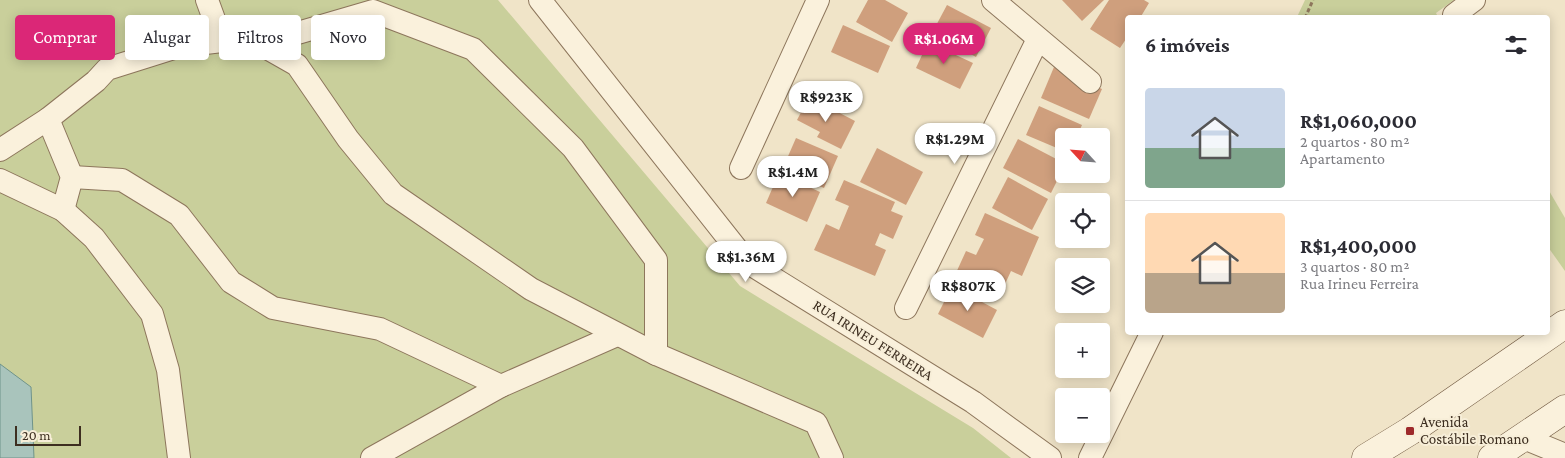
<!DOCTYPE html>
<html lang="pt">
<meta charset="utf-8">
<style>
body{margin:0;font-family:"Crimson Pro",serif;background:#f7f7f7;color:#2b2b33;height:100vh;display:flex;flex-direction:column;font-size:19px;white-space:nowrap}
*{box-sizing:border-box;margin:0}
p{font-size:16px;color:#7c7c81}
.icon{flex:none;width:28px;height:28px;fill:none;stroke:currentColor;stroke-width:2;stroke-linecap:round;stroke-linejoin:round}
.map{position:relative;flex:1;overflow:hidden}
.sheet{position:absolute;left:1125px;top:15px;width:425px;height:320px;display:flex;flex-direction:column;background:#fff;border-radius:5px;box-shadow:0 2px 12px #0003}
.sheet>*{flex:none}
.banner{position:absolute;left:15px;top:15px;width:475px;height:45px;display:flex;gap:10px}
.needle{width:32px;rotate:296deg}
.controls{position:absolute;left:1055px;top:128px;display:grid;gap:10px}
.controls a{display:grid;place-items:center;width:55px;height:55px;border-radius:5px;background:#fff;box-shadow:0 2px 12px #0003;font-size:25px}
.scale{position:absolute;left:15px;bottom:12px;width:66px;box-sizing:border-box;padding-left:5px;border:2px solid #3d2e20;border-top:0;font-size:14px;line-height:18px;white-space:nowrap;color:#3d2e20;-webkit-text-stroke:4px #f7eed8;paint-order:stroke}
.price{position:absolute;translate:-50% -42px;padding:0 11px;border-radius:18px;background:#fff;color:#222;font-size:16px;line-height:32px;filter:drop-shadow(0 1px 2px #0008)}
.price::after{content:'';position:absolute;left:50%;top:30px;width:15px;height:11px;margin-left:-8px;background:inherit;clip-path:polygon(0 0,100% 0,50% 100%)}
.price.on{background:#db2777;color:#fff}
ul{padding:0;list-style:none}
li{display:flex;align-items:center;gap:15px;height:125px;padding:0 20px}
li+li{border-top:1px solid #e1e1e2}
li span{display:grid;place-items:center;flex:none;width:140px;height:100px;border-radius:5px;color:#555}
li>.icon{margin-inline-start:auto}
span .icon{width:60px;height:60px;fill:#fffc;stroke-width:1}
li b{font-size:21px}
h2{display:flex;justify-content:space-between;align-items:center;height:60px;padding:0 20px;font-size:21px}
.tag{padding:0 18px;border-radius:5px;background:#fff;box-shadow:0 2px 12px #0003;font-size:18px;line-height:45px}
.tag.on{background:#db2777;color:#fff}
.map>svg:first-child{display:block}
.green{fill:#c9cf9b}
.water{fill:#a9c4bc;stroke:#6f938a}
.building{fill:#cf9f7d}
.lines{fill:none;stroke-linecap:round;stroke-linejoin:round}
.street-casing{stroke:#8d765c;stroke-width:24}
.secondary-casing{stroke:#6f573f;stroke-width:29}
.path{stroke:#8d765c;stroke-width:3;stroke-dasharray:4 2.5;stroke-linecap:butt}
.street{stroke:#faf1dc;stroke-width:22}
.secondary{stroke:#faf1dc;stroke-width:28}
.poi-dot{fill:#9e2a2b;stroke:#f7eed8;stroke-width:2}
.labels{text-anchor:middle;stroke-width:4;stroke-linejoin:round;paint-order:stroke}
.street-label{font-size:15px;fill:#3d2e20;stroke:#f7eed8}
.poi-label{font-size:15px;fill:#3d2e20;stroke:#f7eed8;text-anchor:start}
</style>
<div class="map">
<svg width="1565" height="458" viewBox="0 0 1565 458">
<rect width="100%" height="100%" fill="#f0e4c8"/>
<g class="green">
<path d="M0 0H498L740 286 973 428 1011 458H0Z"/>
<path d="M1305 0H1454L1436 13 1438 17H1297Z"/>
<path d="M1548 189 1565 218V271L1548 247Z"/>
</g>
<path class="water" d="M0 364 31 387 34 458H0Z"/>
<g class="building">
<path d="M868 0H885L908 13 892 42 856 22Z"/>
<path d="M1062 0H1104L1082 21Z"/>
<path d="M1109 0H1144L1149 3 1140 18H1128V36L1120 48 1090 29Z"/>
<path d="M947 5 991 28 976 57 932 33Z"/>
<path d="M843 25 890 46 878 73 831 52Z"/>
<path d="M928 42 973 63 960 89 916 68Z"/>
<path d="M1054 67 1102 89 1089 119 1041 98Z"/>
<path d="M809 97 855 121 841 149 817 137 820 132 797 120Z"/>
<path d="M1039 106 1082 125 1077 136H1064V151L1026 135Z"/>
<path d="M796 138 838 156 824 188 782 170Z"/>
<path d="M1018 139 1064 163V167L1051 193 1003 168Z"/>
<path d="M877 148 923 172 906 205 860 182Z"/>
<path d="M779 173 820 192 807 222 766 203Z"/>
<path d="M1008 177 1048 199 1032 230 992 208Z"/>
<path d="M844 180 895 202 891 211 903 216 893 239 880 233 875 245 886 250 875 276 814 250 826 224 839 230 849 206 835 200Z"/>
<path d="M985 213 1039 237 1022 276 1011 271 1000 295 955 275 966 251 976 255 984 239 975 235Z"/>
<path d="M952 286 997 310 983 338 938 314Z"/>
</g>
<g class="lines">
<defs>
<g id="street">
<path d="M540 0 747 262 973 402 1050 458"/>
<path d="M993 0 1090 82"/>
<path d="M1454 15 1474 0"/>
<path d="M222 41 260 44 373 11 473 49 573 148 656 260V354L816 423 832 458"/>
<path d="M260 44 297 65 348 139 393 194 531 289 656 354"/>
<path d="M48 119 72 177 63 210"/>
<path d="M0 150 48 119 96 81 107 69 180 46 222 41 207 0"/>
<path d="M741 168 818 0"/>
<path d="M72 177 122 180 179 215 231 282 273 308 380 329 501 386 617 335"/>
<path d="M0 180 63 210 94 238 152 314 168 370 179 458"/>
<path d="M906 308 1038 39"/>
<path d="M1524 438 1565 455"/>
<path d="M372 458 501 386"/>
<path d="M1090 458 1152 332"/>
</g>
<g id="secondary">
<path d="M1366 458 1410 431 1565 324"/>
<path d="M1492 458 1565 409"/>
</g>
</defs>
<use href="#street" class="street-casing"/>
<use href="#secondary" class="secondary-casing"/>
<path class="path" d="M1305 18 1313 0"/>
<use href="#street" class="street"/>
<use href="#secondary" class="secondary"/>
</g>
<rect class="poi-dot" x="1405" y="426" width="10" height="10" rx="2.5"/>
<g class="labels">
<g class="street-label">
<text transform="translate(873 340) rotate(32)" y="5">RUA IRINEU FERREIRA</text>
</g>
<g class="poi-label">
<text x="1420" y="427">Avenida<tspan x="1420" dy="17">Costábile Romano</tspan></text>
</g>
</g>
</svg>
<div class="controls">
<a><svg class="needle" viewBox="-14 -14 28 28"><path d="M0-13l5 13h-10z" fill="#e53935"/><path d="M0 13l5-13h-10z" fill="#7c7c81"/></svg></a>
<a><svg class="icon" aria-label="locate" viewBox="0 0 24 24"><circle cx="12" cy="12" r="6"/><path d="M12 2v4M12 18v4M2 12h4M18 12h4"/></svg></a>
<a><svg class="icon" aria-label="layers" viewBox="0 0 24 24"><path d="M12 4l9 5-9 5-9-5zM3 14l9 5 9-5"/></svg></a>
<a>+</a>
<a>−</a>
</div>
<div class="scale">20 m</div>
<b class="price on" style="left:944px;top:65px">R$1.06M</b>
<b class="price" style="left:826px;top:123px">R$923K</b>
<b class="price" style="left:955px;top:165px">R$1.29M</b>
<b class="price" style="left:793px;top:198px">R$1.4M</b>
<b class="price" style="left:746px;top:283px">R$1.36M</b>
<b class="price" style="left:968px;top:312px">R$807K</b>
<div class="banner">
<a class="tag on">Comprar</a>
<a class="tag">Alugar</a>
<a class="tag">Filtros</a>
<a class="tag">Novo</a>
</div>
<section class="sheet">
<h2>6 imóveis<svg class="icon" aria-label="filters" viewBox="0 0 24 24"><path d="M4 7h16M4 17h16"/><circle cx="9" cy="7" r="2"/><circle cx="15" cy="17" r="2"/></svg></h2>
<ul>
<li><span style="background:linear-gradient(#c9d6e8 60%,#7fa58c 0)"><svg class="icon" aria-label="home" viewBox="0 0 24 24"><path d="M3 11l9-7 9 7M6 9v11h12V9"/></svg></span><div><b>R$1,060,000</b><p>2 quartos · 80 m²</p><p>Apartamento</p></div></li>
<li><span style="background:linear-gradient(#ffd9b3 60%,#b9a48a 0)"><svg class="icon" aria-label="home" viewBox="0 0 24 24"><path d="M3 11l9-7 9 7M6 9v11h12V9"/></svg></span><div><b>R$1,400,000</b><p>3 quartos · 80 m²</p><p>Rua Irineu Ferreira</p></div></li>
</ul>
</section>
</div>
